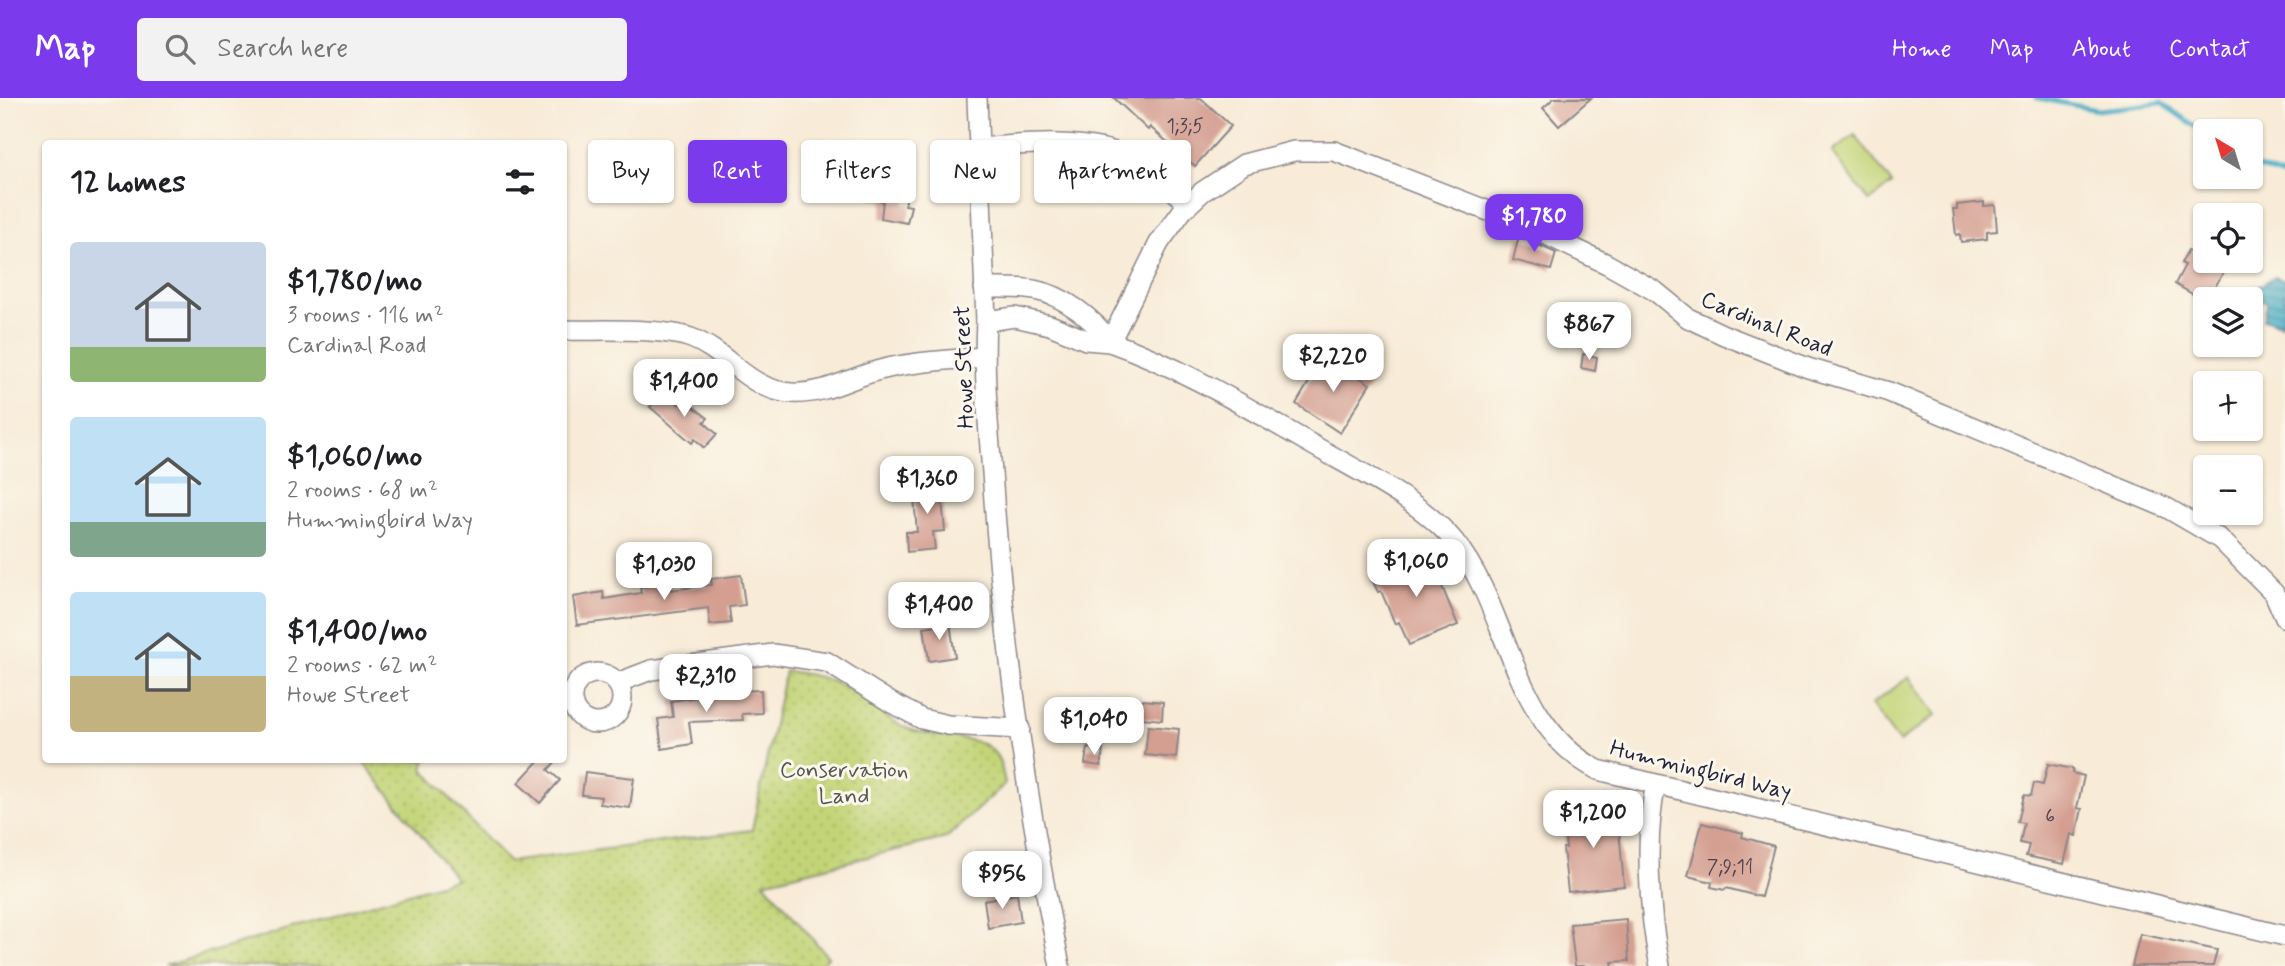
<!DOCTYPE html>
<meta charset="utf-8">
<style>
body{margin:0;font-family:Mynerve,sans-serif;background:#f2f2f2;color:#202124;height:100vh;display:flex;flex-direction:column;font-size:26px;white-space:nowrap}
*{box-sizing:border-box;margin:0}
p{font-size:23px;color:#757577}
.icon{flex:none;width:38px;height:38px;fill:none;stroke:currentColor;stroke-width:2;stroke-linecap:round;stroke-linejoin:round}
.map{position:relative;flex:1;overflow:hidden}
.sheet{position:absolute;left:42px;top:42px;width:525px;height:623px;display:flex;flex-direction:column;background:#fff;border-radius:7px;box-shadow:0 2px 5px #0004}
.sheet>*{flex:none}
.top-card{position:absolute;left:588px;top:42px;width:665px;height:63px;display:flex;gap:14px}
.needle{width:46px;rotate:322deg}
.fabs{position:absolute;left:2193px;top:21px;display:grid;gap:14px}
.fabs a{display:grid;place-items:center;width:70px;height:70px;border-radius:7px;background:#fff;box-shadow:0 2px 5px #0004;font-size:35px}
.price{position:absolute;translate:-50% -60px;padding:0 16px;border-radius:14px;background:#fff;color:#222;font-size:23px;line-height:46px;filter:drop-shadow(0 2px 4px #0008)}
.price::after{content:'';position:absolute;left:50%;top:42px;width:21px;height:16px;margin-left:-10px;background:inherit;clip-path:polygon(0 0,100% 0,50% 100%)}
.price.on{background:#7c3aed;color:#fff}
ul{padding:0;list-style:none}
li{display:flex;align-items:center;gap:21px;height:175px;padding:0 28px}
li span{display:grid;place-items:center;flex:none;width:196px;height:140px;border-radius:7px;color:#555}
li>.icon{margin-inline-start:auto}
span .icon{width:84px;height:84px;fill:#fffc;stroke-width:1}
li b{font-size:30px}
h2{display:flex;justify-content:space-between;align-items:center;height:84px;padding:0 28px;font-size:30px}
.pill{padding:0 24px;border-radius:7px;background:#fff;box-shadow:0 2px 5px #0004;font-size:24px;line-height:63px}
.pill.on{background:#7c3aed;color:#fff}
header{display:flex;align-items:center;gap:42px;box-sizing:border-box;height:98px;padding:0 35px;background:#7c3aed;color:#fff}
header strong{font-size:33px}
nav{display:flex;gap:38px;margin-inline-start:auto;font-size:24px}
.search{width:490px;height:63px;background:#f2f2f2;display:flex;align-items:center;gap:18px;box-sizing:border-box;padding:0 24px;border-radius:7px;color:#757577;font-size:26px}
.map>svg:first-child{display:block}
.park{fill:url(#park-dots);stroke:#727b59;stroke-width:2}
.pitch{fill:#c2d477;stroke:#727b59;stroke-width:2}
.water{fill:url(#water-rules);stroke:#346680;stroke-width:2}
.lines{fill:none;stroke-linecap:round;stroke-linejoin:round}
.stream{stroke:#45abc4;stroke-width:5}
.building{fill:#d49f91}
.minor-casing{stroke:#8d8689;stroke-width:22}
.minor{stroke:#fff;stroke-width:19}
.labels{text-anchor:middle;stroke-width:6;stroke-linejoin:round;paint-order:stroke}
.number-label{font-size:19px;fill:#4e4150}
.street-label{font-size:23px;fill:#22223b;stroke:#fbf7ec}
.park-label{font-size:23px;fill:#52574d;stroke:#fbf7ec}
</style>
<header>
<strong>Map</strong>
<div class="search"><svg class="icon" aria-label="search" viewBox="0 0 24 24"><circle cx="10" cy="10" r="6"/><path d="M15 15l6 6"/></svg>Search here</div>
<nav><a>Home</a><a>Map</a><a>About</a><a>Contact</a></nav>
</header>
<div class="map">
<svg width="2285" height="868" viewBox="0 0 2285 868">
<defs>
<pattern id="park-dots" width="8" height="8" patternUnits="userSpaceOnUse" patternTransform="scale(1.75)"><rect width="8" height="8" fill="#c2d477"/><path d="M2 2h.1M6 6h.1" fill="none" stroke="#a6b668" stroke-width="1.8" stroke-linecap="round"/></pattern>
<pattern id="water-rules" width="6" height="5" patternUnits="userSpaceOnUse" patternTransform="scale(1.75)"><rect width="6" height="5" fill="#45abc4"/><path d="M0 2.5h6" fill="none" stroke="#398ba0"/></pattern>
</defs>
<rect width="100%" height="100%" fill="#fbf7ec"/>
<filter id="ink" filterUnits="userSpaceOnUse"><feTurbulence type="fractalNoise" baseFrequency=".0143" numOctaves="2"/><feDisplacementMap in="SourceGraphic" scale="14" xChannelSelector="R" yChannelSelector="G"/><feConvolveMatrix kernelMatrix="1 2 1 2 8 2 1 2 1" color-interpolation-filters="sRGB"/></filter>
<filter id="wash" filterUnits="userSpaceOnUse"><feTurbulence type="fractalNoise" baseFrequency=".00686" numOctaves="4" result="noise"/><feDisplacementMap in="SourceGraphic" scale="28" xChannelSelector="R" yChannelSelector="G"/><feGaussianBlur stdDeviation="1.57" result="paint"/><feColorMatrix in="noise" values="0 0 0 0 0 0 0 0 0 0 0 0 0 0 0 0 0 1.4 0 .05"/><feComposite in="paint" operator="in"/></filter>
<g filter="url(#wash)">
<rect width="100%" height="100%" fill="#f8ebd7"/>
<path class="park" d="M785 573C804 575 825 579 842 587 866 600 884 621 909 631 932 640 971 637 988 649 1001 658 1002 671 1005 686L946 740 764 784 828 859 819 868H165L456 781 362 662H426L423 671 508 764 752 732Z"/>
<g class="pitch">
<path d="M1855 37 1892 86 1869 103 1832 54Z"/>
<path d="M1909 579 1936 617 1899 644 1871 607Z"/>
</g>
<path class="water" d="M2275 179 2285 182V211L2281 226 2263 221 2267 206 2265 202 2256 206 2251 198 2259 194 2257 189Z"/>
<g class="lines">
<g class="stream">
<path d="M2037 0 2098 12 2161 5 2205 35"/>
<path d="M2250 66 2285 79"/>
</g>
</g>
<g id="blocks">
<g class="building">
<path d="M1114 0H1201L1231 28 1195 68 1150 29 1148 32Z"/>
<path d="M1554 0H1591L1559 28 1543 10Z"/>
<path d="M886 68 909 73 906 88H909L905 107 911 108 907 125 881 120 883 103 871 101 874 84 883 85Z"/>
<path d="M1984 104V108L1995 107 1997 133 1987 134V141L1961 144 1960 136 1956 137 1953 111H1957V107Z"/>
<path d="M2205 132V163H2230L2208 201 2205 203 2175 186 2185 167 2181 165 2188 152 2193 154Z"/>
<path d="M1519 138 1556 155 1551 172 1513 162Z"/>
<path d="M1583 256 1597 259 1595 273 1581 270Z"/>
<path d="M1325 257 1370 286 1340 335 1296 306Z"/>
<path d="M665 292 679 306 683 301 708 320 704 324 717 336 704 350 695 341 692 345 650 309Z"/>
<path d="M940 382 945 433 933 434 935 451 907 454 906 434H917L913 389H918V384Z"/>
<path d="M1429 456 1440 478 1438 479 1458 527 1409 547 1399 524 1395 526 1381 493 1378 494 1371 480Z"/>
<path d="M741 477 745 507 729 509 731 525 710 527 708 510 577 527 573 499 603 494 604 501 641 495 640 489 670 485 671 492 712 487 711 481Z"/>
<path d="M950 525 955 559 929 563 924 529Z"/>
<path d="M761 592 762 615 742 616 743 622 689 624 692 646 662 651 658 621 673 619 671 603 712 597V594Z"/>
<path d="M1132 601 1163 604 1162 622 1131 619Z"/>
<path d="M1148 628 1179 631 1176 660 1145 657Z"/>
<path d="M1087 650 1103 651 1101 668 1085 666Z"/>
<path d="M539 662H557L548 672 560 682 540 705 518 685Z"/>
<path d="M2048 666 2073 671 2072 675 2084 678 2077 710 2082 711 2076 738 2071 736 2064 766 2026 758 2029 747 2020 745 2024 725 2018 724 2024 697 2031 698 2034 685 2043 687Z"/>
<path d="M585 674 634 680 630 710 600 706 601 699 582 697Z"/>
<path d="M1614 710 1615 720H1618L1624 788 1568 794 1563 750H1566L1562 715Z"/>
<path d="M1702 725 1743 735 1742 739 1774 748 1761 799 1726 790 1725 792 1711 789 1712 784 1688 778Z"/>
<path d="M1017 796 1021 824 988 830 984 802Z"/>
<path d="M1626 821 1629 863 1612 864 1613 868H1575L1570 826Z"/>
<path d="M2140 836 2217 852 2213 868H2132Z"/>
</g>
</g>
</g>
<g filter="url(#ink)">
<use href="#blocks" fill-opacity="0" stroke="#8d8689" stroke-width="2"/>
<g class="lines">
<defs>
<g id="minor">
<path d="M977 0 986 223C983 278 989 333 993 388 1004 549 1028 710 1060 868"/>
<path d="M979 50C1030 45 1105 38 1149 70 1163 80 1176 94 1188 107"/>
<path d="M984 190C1001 190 1018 189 1034 192 1063 197 1094 221 1110 244L1086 242 1050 227 1015 219 986 223"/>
<path d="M564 232C598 233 660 229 691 240 728 254 749 293 792 295 826 297 852 278 884 271 916 263 951 262 984 259"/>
<path d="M2285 520 2274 495 2220 441 2167 410 1889 294 1808 270 1724 237 1688 220 1655 193 1607 166 1532 130 1334 53H1294L1244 66 1202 94 1183 112 1159 145 1110 244C1184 270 1251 312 1318 350 1362 375 1422 404 1454 443 1511 513 1510 627 1598 672L2285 838"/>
<circle cx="597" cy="600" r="25"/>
<path d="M617 585 651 572 773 556 827 564 890 604 922 621 948 627 1020 631"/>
<path d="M1656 687C1644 738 1649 817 1660 868"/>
</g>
</defs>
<use href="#minor" class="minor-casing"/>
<use href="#minor" class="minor"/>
</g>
</g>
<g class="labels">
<g class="number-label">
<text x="1185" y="34">1;3;5</text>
<text x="2050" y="724">6</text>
<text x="1730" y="775">7;9;11</text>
</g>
<g class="street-label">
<text transform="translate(1767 225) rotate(22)" y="8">Cardinal Road</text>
<text transform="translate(963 269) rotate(-92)" y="8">Howe Street</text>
<text transform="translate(1701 671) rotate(14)" y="8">Hummingbird Way</text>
</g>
<g class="park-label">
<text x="844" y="679">Conservation<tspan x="844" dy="26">Land</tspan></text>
</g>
</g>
</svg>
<div class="fabs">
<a><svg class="needle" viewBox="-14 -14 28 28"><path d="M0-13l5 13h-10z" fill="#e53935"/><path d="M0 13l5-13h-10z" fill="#757577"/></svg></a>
<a><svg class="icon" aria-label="locate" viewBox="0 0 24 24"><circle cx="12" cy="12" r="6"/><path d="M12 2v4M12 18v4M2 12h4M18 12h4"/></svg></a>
<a><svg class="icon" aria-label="layers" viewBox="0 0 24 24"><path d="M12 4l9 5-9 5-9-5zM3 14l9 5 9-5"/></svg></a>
<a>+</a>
<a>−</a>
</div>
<b class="price on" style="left:1534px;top:156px">$1,780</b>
<b class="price" style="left:1589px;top:264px">$867</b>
<b class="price" style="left:1333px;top:296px">$2,220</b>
<b class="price" style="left:684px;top:321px">$1,400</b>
<b class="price" style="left:927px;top:418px">$1,360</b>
<b class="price" style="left:1416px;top:501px">$1,060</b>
<b class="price" style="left:664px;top:504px">$1,030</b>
<b class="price" style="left:939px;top:544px">$1,400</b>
<b class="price" style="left:706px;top:616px">$2,310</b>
<b class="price" style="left:1094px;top:659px">$1,040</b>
<b class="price" style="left:1593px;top:752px">$1,200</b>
<b class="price" style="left:1002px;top:813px">$956</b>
<div class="top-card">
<a class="pill">Buy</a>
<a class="pill on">Rent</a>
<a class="pill">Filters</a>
<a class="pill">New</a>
<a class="pill">Apartment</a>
</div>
<section class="sheet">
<h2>12 homes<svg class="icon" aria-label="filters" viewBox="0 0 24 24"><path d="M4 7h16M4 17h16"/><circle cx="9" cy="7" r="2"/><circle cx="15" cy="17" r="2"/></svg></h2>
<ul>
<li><span style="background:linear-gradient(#c9d6e8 75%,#8fb573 0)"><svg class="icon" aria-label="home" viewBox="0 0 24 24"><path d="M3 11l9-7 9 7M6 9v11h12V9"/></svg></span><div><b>$1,780/mo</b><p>3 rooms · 116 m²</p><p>Cardinal Road</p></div></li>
<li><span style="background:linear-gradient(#bfe0f5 75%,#7fa58c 0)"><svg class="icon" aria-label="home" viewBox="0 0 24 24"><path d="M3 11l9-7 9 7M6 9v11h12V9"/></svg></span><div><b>$1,060/mo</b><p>2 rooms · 68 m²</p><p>Hummingbird Way</p></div></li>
<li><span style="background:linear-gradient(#bfe0f5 60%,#c2b280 0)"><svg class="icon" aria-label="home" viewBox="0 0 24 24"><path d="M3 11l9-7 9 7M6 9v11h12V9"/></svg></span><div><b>$1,400/mo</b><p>2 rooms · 62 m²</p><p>Howe Street</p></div></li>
</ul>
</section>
</div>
